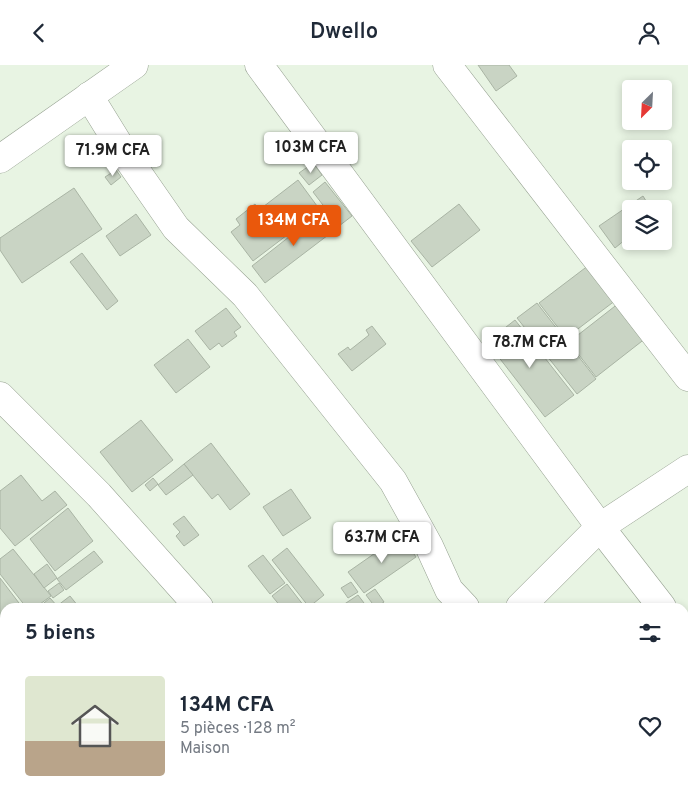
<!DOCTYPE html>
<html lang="fr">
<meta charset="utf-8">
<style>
body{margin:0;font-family:Overpass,sans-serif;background:#f6f6f7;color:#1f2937;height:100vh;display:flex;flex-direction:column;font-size:19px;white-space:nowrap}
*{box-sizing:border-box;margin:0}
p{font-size:16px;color:#747a83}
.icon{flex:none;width:28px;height:28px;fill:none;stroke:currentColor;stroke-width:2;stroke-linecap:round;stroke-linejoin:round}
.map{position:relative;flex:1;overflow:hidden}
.details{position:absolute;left:0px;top:538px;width:689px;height:196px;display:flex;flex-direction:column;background:#fff;border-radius:15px 15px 0 0;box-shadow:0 2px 8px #0003}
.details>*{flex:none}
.needle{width:32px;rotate:204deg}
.fabs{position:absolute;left:622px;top:15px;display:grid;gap:10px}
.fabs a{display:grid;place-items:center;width:50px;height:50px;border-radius:5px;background:#fff;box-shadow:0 2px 8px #0003;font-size:25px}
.price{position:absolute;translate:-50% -42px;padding:0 11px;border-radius:5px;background:#fff;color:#222;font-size:16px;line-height:32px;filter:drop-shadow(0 1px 2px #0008)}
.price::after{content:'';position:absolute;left:50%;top:30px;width:15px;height:11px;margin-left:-8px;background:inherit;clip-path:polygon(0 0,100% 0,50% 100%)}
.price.current{background:#ea580c;color:#fff}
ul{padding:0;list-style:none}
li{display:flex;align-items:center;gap:15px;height:125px;padding:0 25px}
li span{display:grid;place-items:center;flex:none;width:140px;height:100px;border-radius:5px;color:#555}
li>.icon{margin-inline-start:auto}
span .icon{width:60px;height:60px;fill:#fffc;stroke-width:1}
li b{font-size:21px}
h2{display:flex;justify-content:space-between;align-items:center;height:60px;padding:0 25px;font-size:21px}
header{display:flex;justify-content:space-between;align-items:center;height:65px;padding:0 25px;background:#fff;font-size:22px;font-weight:600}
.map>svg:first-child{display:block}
.building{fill:#c9d4c4;stroke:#a9b4a4}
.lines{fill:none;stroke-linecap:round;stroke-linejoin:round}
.minor-casing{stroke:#96a191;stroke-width:29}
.minor{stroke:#fff;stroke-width:28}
</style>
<header><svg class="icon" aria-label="back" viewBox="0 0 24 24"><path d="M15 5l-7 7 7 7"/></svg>Dwello<svg class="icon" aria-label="person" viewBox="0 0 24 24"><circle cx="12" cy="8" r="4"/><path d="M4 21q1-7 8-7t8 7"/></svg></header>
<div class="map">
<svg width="688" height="733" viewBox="0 0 688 733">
<rect width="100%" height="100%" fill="#e8f4e3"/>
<g class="building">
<path d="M478 0H509L517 11 496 26Z"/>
<path d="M313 98 322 110 309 120 299 108Z"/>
<path d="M116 105 121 112 111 120 105 112Z"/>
<path d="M298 115 320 145 253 196 231 167 240 160 236 154 255 139 259 145Z"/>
<path d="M325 117 352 151 339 161 313 127Z"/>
<path d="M74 123 102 164 22 218 0 185V173Z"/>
<path d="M643 131 651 144H631V170L615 183 599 161Z"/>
<path d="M459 139 480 165 432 202 411 176Z"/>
<path d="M322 146 336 164 265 218 252 201Z"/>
<path d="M136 149 151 170 120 191 106 171Z"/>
<path d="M82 188 118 236 107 245 70 197Z"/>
<path d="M589 200 616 235 566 273 539 238Z"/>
<path d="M537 238 596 314 577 329 517 253Z"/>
<path d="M619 238 646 273 596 312 569 277Z"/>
<path d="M226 243 241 262 234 267 237 271 222 282 219 278 210 285 195 266Z"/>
<path d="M515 255 574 330 545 352 487 277Z"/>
<path d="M372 261 386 279 352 306 338 289 348 282 350 285 369 270 366 265Z"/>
<path d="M188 274 210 302 176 328 154 300Z"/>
<path d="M141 355 173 395 132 427 100 387Z"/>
<path d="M211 378 250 429 230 445 218 429 212 434 184 399Z"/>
<path d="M184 399 193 410 166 430 158 420Z"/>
<path d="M21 410 42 436 55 426 67 440 15 481 0 463V426Z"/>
<path d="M153 413 158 419 150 426 145 420Z"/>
<path d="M291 424 311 453 283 471 263 442Z"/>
<path d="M68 443 93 476 55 506 30 474Z"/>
<path d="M184 451 199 470 184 481 176 471 180 467 173 459Z"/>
<path d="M401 470 416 492 364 528 348 507Z"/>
<path d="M287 483 324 530 309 542 272 495Z"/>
<path d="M13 484 51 531 36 542H26L0 509V494Z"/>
<path d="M94 486 103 497 66 525 57 514Z"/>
<path d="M263 490 285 518 270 529 248 501Z"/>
<path d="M47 499 57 513 44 523 34 509Z"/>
<path d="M0 513 22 542H5V562L0 557Z"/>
<path d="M351 517 358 527 348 533 341 523Z"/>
<path d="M59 518 64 525 53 533 48 526Z"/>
<path d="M287 519 304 541 302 542H281L272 531Z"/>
<path d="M375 524 384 537 377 542H375L366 530Z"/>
<path d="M358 530 367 542H340Z"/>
<path d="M70 531 78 541 58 542 57 541Z"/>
<path d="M50 533 58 542H39Z"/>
<path d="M0 561 5 567V570L0 574Z"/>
<path d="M685 598 688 602V641L684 636Z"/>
<path d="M5 639V673L1 676 0 643Z"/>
<path d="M684 706 688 711V733H664L661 729H684Z"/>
<path d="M108 729H120L121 731 118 733H112Z"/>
<path d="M122 729H159L162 733H126Z"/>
<path d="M161 729H173L167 733H164Z"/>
<path d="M179 729H188L191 733H174Z"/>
<path d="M376 729H397L400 733H371Z"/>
</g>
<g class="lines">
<defs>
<g id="minor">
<path d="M259 0 600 462 662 542"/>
<path d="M447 0 688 312"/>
<path d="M89 31 126 91 176 163 245 230 393 416 429 481 449 525 465 542"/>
<path d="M0 94 134 0"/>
<path d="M0 331 99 430 199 542"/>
<path d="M520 542 600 462 688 404"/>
<path d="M684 571 688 576"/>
<path d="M0 715 5 721"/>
<path d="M321 729 325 733"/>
<path d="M618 729 621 733"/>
<path d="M241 733 246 729"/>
</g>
</defs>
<use href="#minor" class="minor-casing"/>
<use href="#minor" class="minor"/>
</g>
</svg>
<div class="fabs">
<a><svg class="needle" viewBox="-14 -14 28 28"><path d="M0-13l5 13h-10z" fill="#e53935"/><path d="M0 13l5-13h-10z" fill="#747a83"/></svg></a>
<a><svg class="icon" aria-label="locate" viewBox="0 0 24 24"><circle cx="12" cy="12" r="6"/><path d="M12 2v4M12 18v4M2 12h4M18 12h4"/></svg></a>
<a><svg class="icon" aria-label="layers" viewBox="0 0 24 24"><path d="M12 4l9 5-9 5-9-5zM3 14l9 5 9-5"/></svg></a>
</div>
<b class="price" style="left:311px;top:109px">103M CFA</b>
<b class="price" style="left:113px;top:112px">71.9M CFA</b>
<b class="price current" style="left:294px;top:182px">134M CFA</b>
<b class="price" style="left:530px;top:304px">78.7M CFA</b>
<b class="price" style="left:382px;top:499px">63.7M CFA</b>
<section class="details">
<h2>5 biens<svg class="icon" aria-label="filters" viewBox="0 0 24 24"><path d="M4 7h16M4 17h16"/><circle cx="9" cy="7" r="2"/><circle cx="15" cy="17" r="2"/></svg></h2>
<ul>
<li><span style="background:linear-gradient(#dfe7d0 65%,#b9a48a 0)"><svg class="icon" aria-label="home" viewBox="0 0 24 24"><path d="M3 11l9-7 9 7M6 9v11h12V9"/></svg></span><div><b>134M CFA</b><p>5 pièces · 128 m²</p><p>Maison</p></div><svg class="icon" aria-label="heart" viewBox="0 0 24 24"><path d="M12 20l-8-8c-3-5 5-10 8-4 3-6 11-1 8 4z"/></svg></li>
</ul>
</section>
</div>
